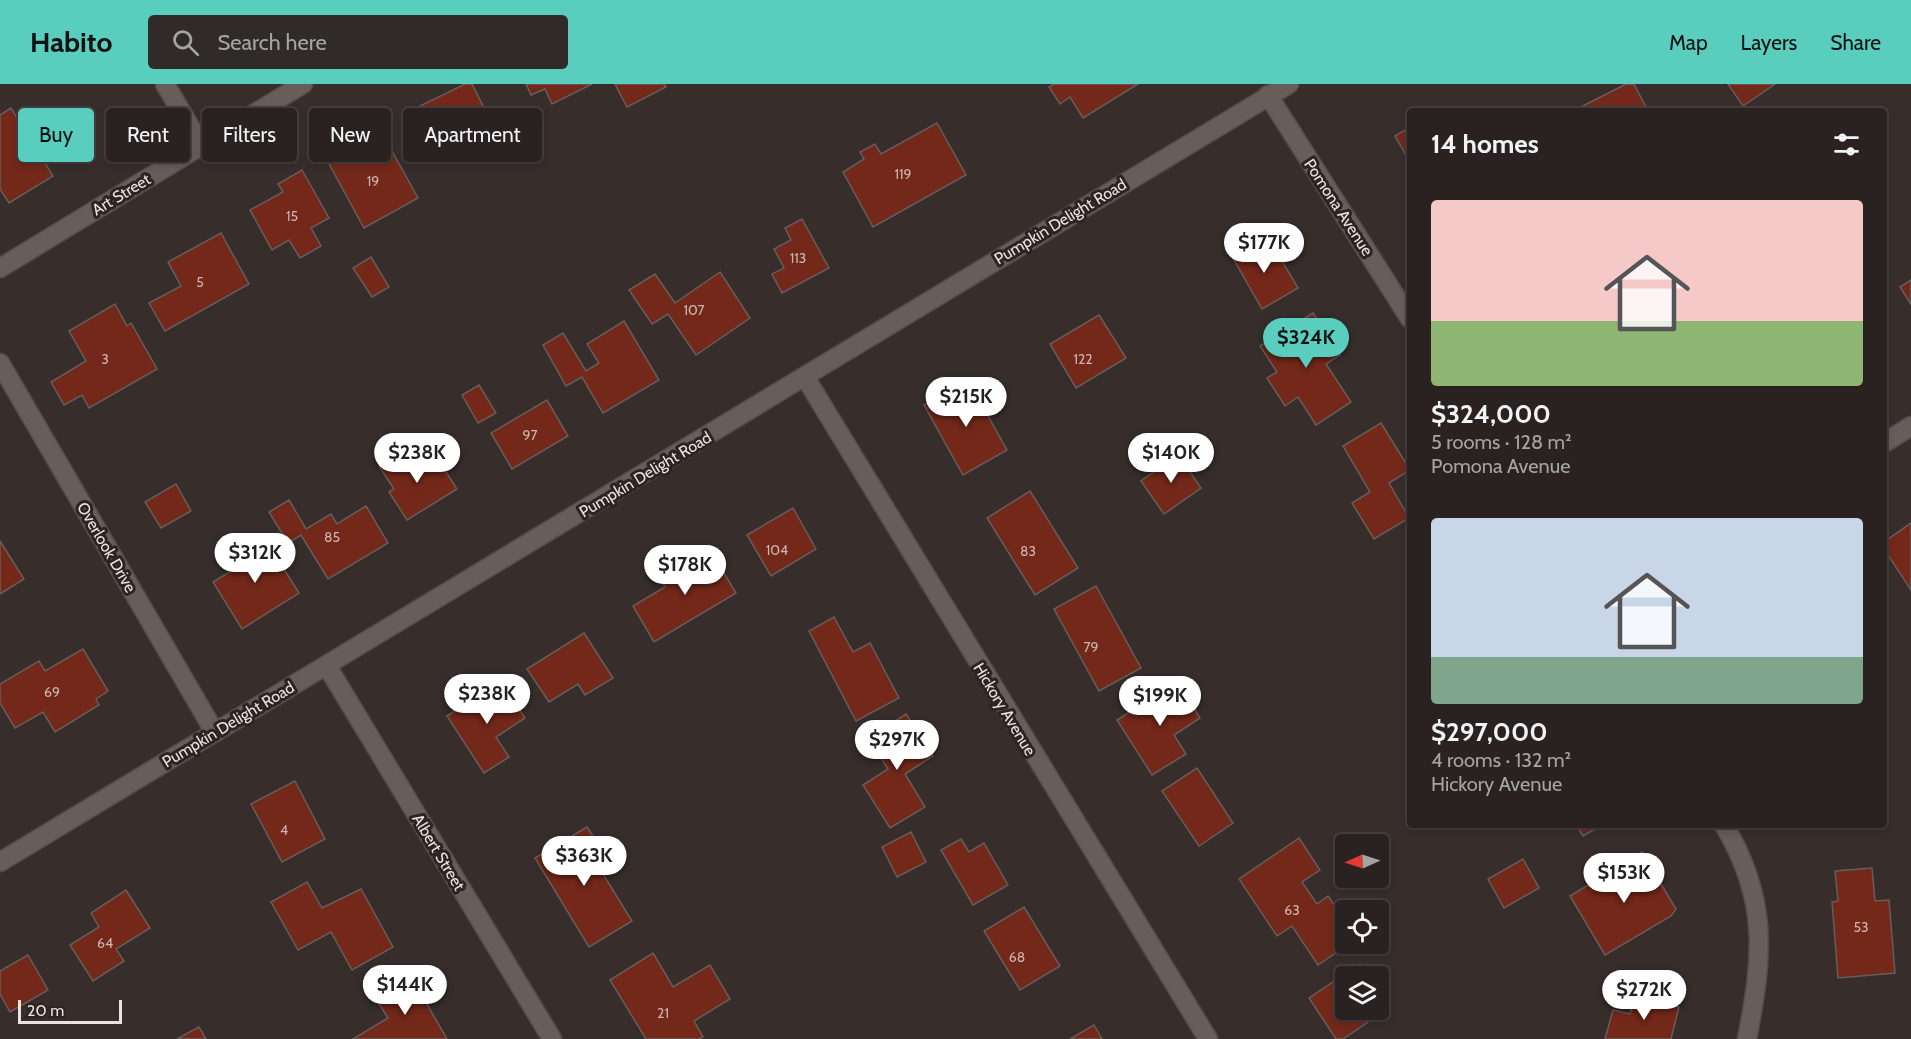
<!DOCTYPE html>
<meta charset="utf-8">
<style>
body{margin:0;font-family:Cabin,sans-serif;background:#312a2a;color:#f1f3f6;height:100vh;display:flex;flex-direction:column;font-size:22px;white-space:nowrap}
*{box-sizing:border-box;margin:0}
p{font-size:20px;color:#a5a4a5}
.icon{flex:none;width:33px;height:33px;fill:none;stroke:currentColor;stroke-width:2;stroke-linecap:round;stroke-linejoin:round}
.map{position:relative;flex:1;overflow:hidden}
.side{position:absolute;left:1407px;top:24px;width:480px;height:720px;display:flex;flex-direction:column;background:#292221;border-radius:6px;box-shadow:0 3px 9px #0003,0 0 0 2px #453f3f}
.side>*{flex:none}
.guide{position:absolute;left:18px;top:24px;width:570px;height:54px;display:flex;gap:12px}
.needle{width:39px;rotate:267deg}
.tools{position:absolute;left:1335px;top:750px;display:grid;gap:12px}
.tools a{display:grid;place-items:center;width:54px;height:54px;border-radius:6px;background:#292221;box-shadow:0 3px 9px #0003,0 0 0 2px #453f3f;font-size:30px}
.scale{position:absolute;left:18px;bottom:15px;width:104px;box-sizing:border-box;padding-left:6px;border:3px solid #e9e3e1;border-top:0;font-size:16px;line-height:21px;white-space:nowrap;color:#e9e3e1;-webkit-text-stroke:4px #2d2422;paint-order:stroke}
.price{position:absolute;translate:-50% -51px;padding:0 14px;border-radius:21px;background:#fff;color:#222;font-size:20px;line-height:39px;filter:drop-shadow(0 2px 3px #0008)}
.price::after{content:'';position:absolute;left:50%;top:36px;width:18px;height:14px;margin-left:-9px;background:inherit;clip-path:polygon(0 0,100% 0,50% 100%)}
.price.active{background:#59cebe;color:#111}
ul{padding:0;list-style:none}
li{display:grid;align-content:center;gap:12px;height:318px;padding:0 24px}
li span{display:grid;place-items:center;height:186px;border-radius:6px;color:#555}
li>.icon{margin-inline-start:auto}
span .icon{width:108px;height:108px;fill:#fffc;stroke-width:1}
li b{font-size:26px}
h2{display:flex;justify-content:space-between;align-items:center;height:72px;padding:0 24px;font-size:26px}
.tag{padding:0 21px;border-radius:6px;background:#292221;box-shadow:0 3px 9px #0003,0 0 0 2px #453f3f;font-size:21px;line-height:54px}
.tag.active{background:#59cebe;color:#111}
header{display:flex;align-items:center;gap:36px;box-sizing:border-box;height:84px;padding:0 30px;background:#59cebe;color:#111}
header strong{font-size:28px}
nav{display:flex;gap:33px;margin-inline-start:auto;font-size:21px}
.search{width:420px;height:54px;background:#312a2a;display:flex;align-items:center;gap:15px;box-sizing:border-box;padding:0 21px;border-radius:6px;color:#a5a4a5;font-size:22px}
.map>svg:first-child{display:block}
.building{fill:#732819;stroke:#675d5a;stroke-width:1.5}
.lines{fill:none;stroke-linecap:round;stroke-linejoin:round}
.minor-casing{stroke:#534b49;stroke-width:21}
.minor{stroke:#675d5b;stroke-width:18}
.labels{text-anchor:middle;stroke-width:6;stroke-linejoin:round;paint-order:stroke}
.number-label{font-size:14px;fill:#ccb4af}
.street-label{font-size:16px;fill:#e9e3e1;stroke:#2d2422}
</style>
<header>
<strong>Habito</strong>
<div class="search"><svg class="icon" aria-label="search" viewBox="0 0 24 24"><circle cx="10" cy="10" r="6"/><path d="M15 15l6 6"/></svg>Search here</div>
<nav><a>Map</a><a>Layers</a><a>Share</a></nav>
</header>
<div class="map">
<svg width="1911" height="955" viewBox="0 0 1911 955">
<rect width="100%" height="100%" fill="#372e2c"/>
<g class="building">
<path d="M465 0H472L491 38 461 53 459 48 433 60 416 24Z"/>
<path d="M526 0H592L552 20 545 5 531 11Z"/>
<path d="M615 0H664L666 3 627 23Z"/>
<path d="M1054 0H1138L1083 34 1070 13 1060 20 1049 3Z"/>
<path d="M1626 0H1634L1648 27H1573Z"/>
<path d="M1728 0H1775L1743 22Z"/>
<path d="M11 24 53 92 9 119 0 105V31Z"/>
<path d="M937 39 966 91 873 143 843 88 864 75 860 68 875 60 881 70Z"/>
<path d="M1410 43V78L1395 52Z"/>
<path d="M382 49 418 114 364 144 328 78Z"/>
<path d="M302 86 329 134 311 144 321 162 300 174 289 156 272 166 250 126 283 108 278 100Z"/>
<path d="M802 135 829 184 782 209 772 190 784 184 774 165 791 156 785 144Z"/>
<path d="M221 149 249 200 165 247 149 219 181 202 168 178Z"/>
<path d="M1237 156 1247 174 1272 160 1298 204 1262 225 1226 162Z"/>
<path d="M371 173 389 203 372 213 353 184Z"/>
<path d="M720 188 750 234 696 271 668 230 652 240 629 206 655 190 675 219Z"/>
<path d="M1911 196V220L1900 203Z"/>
<path d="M115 220 127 242 131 239 157 285 89 324 82 311 64 321 51 298 86 277 69 247Z"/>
<path d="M1313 229 1340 271 1326 280 1351 318 1316 341 1298 313 1285 322 1267 294 1277 288 1260 262Z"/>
<path d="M1099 231 1126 274 1076 304 1050 260Z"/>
<path d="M624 237 659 296 603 329 582 293 566 302 543 261 563 249 586 287 599 279 587 260Z"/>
<path d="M968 296 1007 366 963 391 924 321Z"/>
<path d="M479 301 496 329 478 339 462 311Z"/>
<path d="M547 316 568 352 512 385 491 349Z"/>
<path d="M1381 339 1410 386 1389 399 1409 434 1374 455 1352 419 1370 408 1343 362Z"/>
<path d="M403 367 414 385 435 371 457 405 407 436 389 408 394 405 379 382Z"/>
<path d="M1178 371 1201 404 1164 430 1141 397Z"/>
<path d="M176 400 191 427 161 444 145 418Z"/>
<path d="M1030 407 1078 484 1035 511 987 434Z"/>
<path d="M289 416 306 445 331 430 337 440 366 422 388 459 328 495 301 451 288 459 269 428Z"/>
<path d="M793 424 816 465 771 492 747 451Z"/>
<path d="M1911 439V506L1884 465V458Z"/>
<path d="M264 453 299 509 242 545 213 498 233 486 228 476Z"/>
<path d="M0 457 24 495 0 510Z"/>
<path d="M710 466 736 509 654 558 633 522 665 503 661 496Z"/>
<path d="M1096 502 1141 584 1099 607 1054 525Z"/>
<path d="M834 533 853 568 870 559 899 614 856 637 809 547Z"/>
<path d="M584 549 613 594 585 611 578 600 549 618 527 585Z"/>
<path d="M83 565 108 607 96 615 99 621 55 648 43 628 15 644 0 619V600L39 577 45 587Z"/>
<path d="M501 597 525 634 496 653 509 673 484 689 447 632Z"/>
<path d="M1177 598 1200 634 1174 651 1186 670 1152 691 1117 636Z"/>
<path d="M906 630 933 672 905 690 925 723 890 744 863 701 888 685 868 654Z"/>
<path d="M1197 684 1233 739 1199 762 1162 707Z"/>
<path d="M295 697 325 755 282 778 251 720Z"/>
<path d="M1576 741H1602L1583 752Z"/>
<path d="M587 743 600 763 590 769 632 837 589 863 535 774Z"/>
<path d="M911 748 926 778 897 793 882 763Z"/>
<path d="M1299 754 1320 786 1302 798 1317 820 1328 812 1346 838V860H1349L1318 881 1292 842 1277 852 1239 795Z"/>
<path d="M961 755 969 768 984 759 1008 801 973 821 941 766Z"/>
<path d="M1642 768 1676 825 1671 832 1605 871 1570 812Z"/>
<path d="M1523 775 1539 804 1504 824 1488 795Z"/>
<path d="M1872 784 1875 817 1889 816 1895 889 1838 894 1832 818 1838 817 1835 787Z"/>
<path d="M307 798 322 824 361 805 393 863 352 886 331 848 298 866 271 818Z"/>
<path d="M126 806 150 844 116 865 124 877 93 897 70 861 99 843 91 829Z"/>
<path d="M1024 823 1060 882 1020 906 984 847Z"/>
<path d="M653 869 673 903 710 881 730 915 694 937 703 953 699 955H646L610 896Z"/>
<path d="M28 871 48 906 10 928 0 910V887Z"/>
<path d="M1360 880 1368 892H1346V926H1378V908L1389 924 1343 955H1336L1309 914Z"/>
<path d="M412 894 447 955H353L388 934 376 915Z"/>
<path d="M1635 912 1679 923 1671 955H1605L1613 926 1630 930Z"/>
<path d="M1094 941 1102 955H1070Z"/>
<path d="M199 943 206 955H177Z"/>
</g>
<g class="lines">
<defs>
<g id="minor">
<path d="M165 0 201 61"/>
<path d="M1268 11 1410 235"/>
<path d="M0 184 303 0"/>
<path d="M0 279 214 647"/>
<path d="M805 293 1208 955"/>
<path d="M1884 359 1911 342"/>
<path d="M327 582 552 955"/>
<path d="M1724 741C1769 816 1763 873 1747 955"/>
<path d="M0 778 1289 0"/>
</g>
</defs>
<use href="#minor" class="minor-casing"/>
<use href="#minor" class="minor"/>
</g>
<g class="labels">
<g class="number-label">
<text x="903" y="95">119</text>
<text x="373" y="102">19</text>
<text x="292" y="137">15</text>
<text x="798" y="179">113</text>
<text x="200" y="203">5</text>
<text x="694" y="231">107</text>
<text x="105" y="280">3</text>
<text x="1083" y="280">122</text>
<text x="530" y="356">97</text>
<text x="332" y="458">85</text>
<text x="777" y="471">104</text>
<text x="1028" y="472">83</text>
<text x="1091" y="568">79</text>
<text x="52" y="613">69</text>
<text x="284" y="751">4</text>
<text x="1292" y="831">63</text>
<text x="1861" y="848">53</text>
<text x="105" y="864">64</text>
<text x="1017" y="878">68</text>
<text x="663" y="934">21</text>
</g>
<g class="street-label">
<text transform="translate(121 110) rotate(-31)" y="6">Art Street</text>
<text transform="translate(1339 123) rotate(57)" y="6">Pomona Avenue</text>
<text transform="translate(1060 137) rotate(-31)" y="6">Pumpkin Delight Road</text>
<text transform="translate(645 390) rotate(-31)" y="6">Pumpkin Delight Road</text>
<text transform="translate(107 463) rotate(60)" y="6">Overlook Drive</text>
<text transform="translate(1005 625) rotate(59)" y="6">Hickory Avenue</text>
<text transform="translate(228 640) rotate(-31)" y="6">Pumpkin Delight Road</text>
<text transform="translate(439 768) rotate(59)" y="6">Albert Street</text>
</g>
</g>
</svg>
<div class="tools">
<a><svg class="needle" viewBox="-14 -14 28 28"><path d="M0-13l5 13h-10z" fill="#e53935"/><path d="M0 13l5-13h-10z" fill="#a5a4a5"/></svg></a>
<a><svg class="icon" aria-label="locate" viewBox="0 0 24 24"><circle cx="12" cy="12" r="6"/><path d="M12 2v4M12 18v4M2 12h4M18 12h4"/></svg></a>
<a><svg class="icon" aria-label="layers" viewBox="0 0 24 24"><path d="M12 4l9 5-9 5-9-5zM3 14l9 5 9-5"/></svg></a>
</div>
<div class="scale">20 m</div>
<b class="price" style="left:1264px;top:190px">$177K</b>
<b class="price active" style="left:1306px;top:285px">$324K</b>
<b class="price" style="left:966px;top:344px">$215K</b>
<b class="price" style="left:417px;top:400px">$238K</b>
<b class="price" style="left:1171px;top:400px">$140K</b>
<b class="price" style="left:255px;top:500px">$312K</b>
<b class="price" style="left:685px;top:512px">$178K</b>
<b class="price" style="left:487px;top:641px">$238K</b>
<b class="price" style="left:1160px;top:643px">$199K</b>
<b class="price" style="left:897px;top:687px">$297K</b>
<b class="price" style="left:584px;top:803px">$363K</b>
<b class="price" style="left:1624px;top:820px">$153K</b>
<b class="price" style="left:405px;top:932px">$144K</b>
<b class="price" style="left:1644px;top:937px">$272K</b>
<div class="guide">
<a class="tag active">Buy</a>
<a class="tag">Rent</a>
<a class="tag">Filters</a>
<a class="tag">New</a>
<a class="tag">Apartment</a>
</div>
<section class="side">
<h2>14 homes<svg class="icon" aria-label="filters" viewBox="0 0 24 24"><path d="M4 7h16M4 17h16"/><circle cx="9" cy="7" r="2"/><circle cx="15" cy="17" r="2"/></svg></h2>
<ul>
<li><span style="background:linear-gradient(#f6c9c9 65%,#8fb573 0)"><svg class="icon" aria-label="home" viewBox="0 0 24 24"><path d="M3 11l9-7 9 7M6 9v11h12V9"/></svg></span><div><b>$324,000</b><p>5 rooms · 128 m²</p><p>Pomona Avenue</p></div></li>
<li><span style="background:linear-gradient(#c9d6e8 75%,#7fa58c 0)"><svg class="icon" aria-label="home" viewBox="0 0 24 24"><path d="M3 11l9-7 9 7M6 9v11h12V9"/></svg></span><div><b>$297,000</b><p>4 rooms · 132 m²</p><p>Hickory Avenue</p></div></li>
</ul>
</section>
</div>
